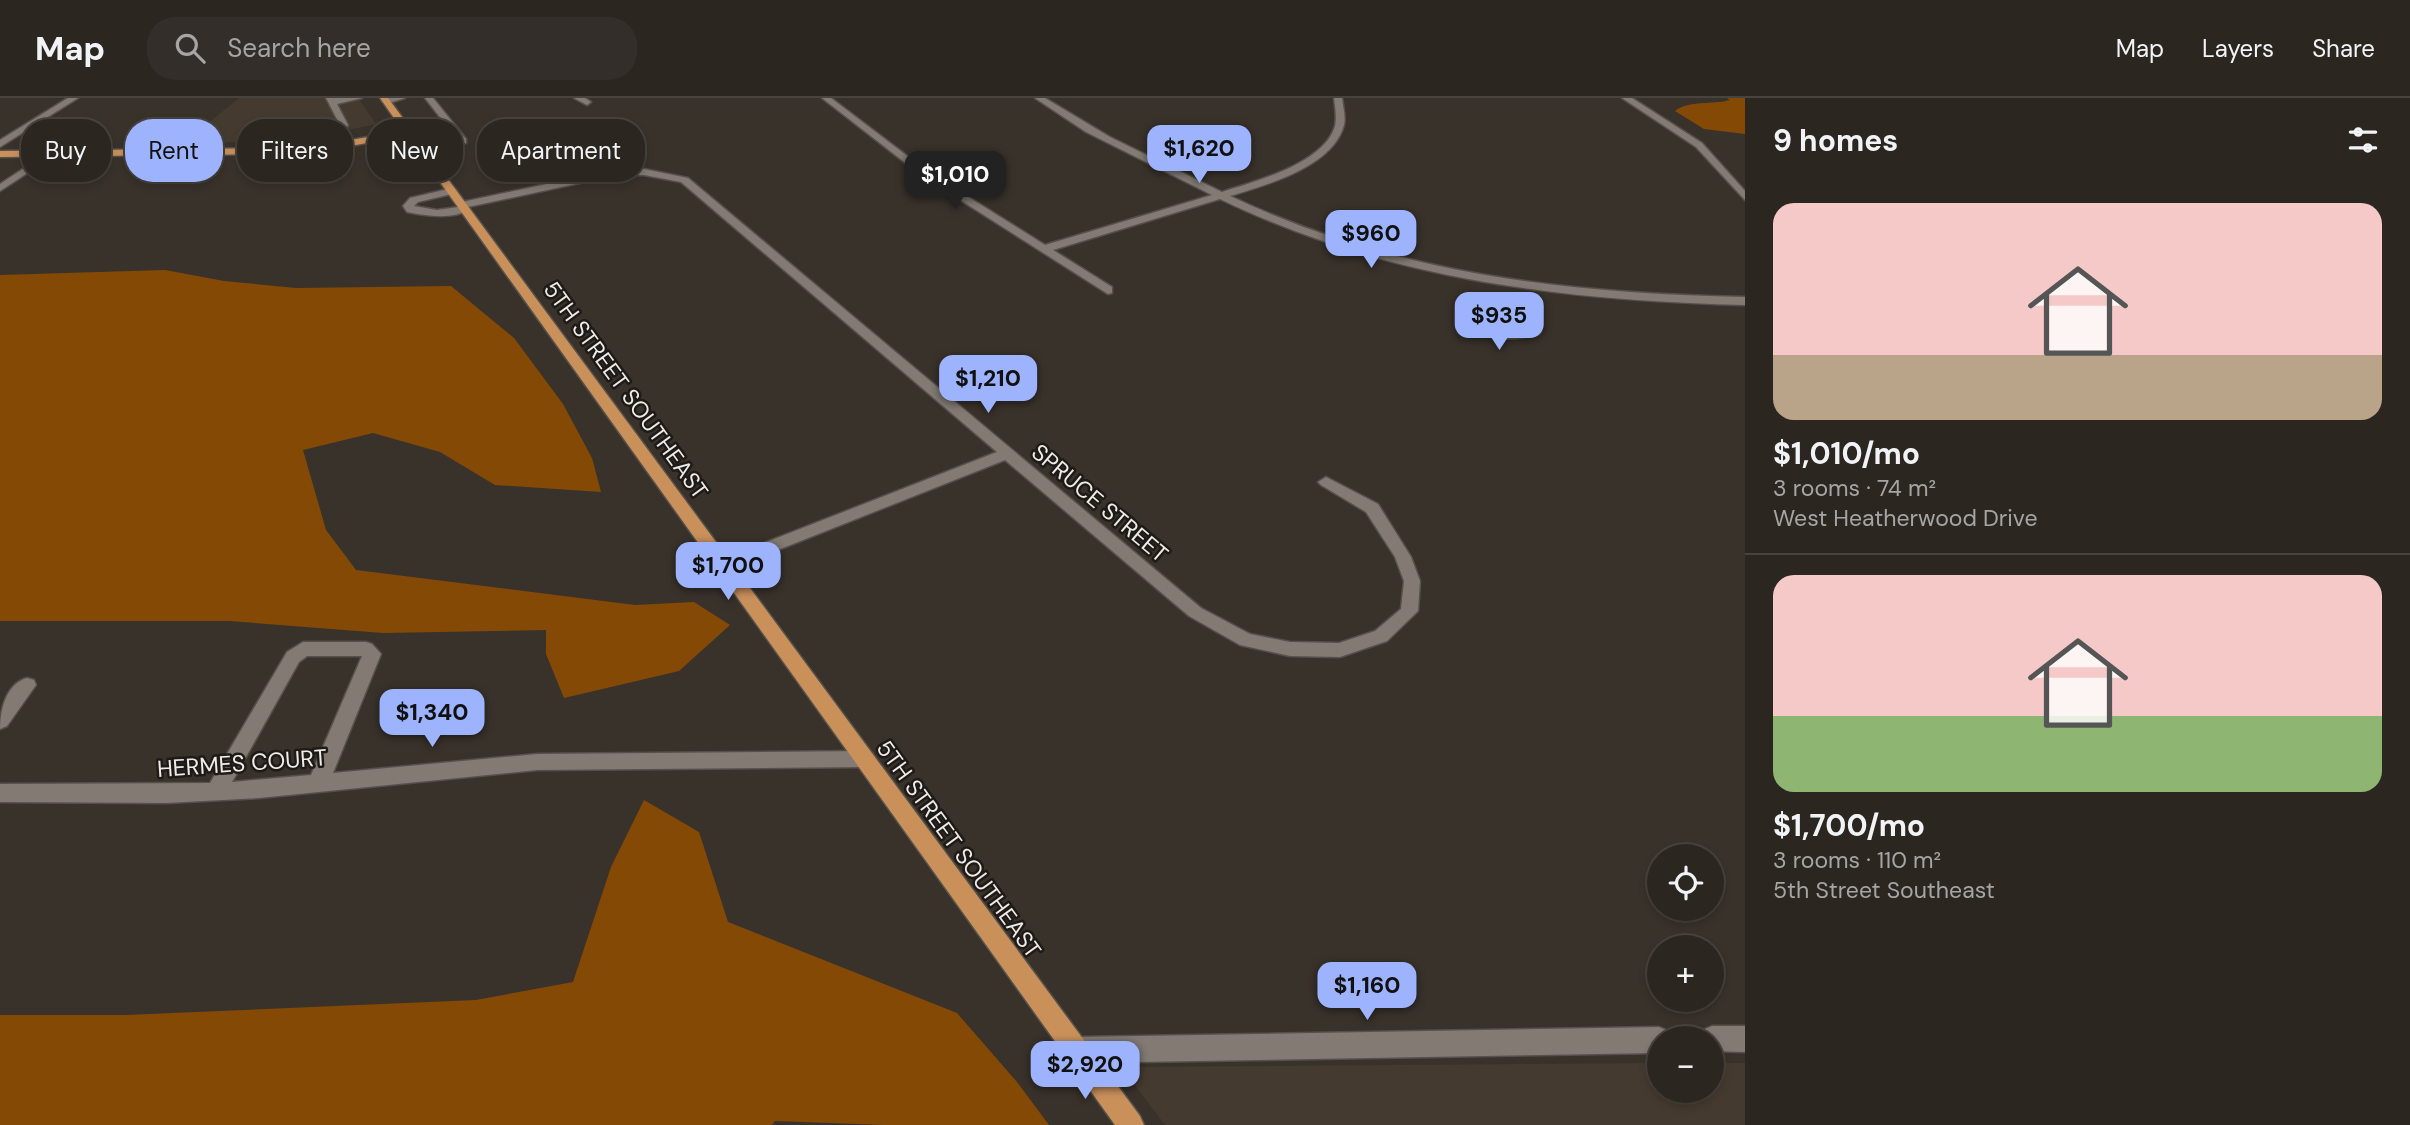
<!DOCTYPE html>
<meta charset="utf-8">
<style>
body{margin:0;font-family:"DM Sans",sans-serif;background:#332e29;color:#f1f3f6;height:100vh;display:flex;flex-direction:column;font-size:26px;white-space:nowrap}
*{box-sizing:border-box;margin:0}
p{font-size:23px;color:#a6a5a5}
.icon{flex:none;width:38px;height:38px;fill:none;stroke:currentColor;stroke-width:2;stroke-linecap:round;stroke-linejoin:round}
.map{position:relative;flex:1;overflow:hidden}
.sheet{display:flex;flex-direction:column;background:#2b2620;width:665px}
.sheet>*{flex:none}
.banner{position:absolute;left:21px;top:21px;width:665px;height:63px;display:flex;gap:14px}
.buttons{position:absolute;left:1647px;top:746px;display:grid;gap:14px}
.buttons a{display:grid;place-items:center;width:77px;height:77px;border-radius:50%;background:#2b2620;box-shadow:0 4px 10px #0003,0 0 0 2px #47433e;font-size:35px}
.price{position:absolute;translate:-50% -60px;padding:0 16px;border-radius:14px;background:#9eb3fd;color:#111;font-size:23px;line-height:46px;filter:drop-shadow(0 2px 4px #0008)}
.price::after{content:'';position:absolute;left:50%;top:42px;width:21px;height:16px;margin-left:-10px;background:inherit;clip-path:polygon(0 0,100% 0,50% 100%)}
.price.active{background:#222;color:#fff}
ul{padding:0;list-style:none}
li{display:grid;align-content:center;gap:14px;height:371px;padding:0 28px}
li+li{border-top:2px solid #47433e}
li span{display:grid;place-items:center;height:217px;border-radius:21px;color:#555}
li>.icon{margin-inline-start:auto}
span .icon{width:126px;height:126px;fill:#fffc;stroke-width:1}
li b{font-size:30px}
h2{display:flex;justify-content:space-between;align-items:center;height:84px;padding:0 28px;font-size:30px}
.pill{padding:0 24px;border-radius:28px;background:#2b2620;box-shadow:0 4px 10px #0003,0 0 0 2px #47433e;font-size:24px;line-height:63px}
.pill.active{background:#9eb3fd;color:#111}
header{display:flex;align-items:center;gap:42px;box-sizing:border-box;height:98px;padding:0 35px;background:#2b2620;border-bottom:2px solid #47433e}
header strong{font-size:33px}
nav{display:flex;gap:38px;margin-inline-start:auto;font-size:24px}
.search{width:490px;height:63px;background:#332e29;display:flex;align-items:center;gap:18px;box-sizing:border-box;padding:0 24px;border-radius:28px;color:#a6a5a5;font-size:26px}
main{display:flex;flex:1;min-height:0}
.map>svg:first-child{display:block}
.built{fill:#453a2f}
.forest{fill:#844a05}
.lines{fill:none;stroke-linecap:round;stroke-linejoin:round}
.minor-casing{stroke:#56504b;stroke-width:3}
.major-casing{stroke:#56504b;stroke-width:3}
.minor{fill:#827a73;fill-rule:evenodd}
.major{fill:#c9905a;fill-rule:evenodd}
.labels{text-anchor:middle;stroke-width:5;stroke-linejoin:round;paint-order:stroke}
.street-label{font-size:23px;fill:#f0ebe7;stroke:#1e1a17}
</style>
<header>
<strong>Map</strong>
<div class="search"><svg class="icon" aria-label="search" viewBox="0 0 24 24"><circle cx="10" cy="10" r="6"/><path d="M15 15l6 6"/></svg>Search here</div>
<nav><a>Map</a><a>Layers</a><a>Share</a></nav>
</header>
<main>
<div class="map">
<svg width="1745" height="1027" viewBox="0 0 1745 1027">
<rect width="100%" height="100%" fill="#39322b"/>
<g class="built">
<path d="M239 0H358L376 26 297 43 184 45Z"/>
<path d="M1659 965V992H1712V965H1745V1027H1165L1121 969Z"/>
</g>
<g class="forest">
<path d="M1727 0H1745V36L1704 31 1675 13C1689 2 1713 7 1730 2Z"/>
<path d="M165 172 224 183 296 190 451 188 514 240 563 306 592 360 601 394 495 387 440 354 373 335 303 352 326 432 356 472 635 507 694 504 730 527 679 573 564 600 546 556V532L383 535 229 523H0V177Z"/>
<path d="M644 702 699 734 728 824 957 915 1017 984 1049 1027H884L775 1023 772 1027H0V917H126L476 902 573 884 611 769Z"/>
</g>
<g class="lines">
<defs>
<g id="minor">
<path d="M68 0H78L0 49V42Z"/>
<path d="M326 0H362L337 6 348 27 338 48 333 51 328 48 340 27Z"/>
<path d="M405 0 386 6 382 3 388 0Z"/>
<path d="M425 0H433L466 41V45H460Z"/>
<path d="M574 0H585L591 4 587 7Z"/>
<path d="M822 0H831L927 73 1045 147 1212 97 1086 34 1035 0H1045L1110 39 1222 94C1255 83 1324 66 1335 28 1337 19 1335 9 1334 0H1342C1343 9 1346 19 1344 27 1333 69 1266 87 1230 98 1395 176 1564 195 1745 199V207C1561 202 1388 182 1220 101L1053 152 1112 189V195L1108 196 921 77Z"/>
<path d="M1622 0H1632L1702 45 1745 93V102L1696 49Z"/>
<path d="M50 53 58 55 0 93V86Z"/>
<path d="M617 71H644L688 80 1201 510 1250 536 1290 544 1339 545 1375 533 1401 511 1404 483 1395 459 1366 414 1321 387 1318 384 1326 379 1378 406 1411 459 1420 483 1418 513 1387 543 1340 559 1290 558 1240 547 1189 518 1005 362 730 471H718L716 467 718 463 997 354 681 84 644 77H617L468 109 470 111C454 122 426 118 407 114L403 108 410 100 452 90 457 93 456 95 418 104 414 108 437 112 458 109V105L462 104Z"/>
<path d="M1497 204 1532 219 1541 233 1539 236C1510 244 1480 243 1459 218L1469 206ZM1476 212C1494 212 1517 215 1528 231 1506 236 1488 233 1472 218Z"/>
<path d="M303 544H366L372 546 381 556 333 675 537 656 865 653 872 655 875 661 872 667 865 669 537 672 259 700 166 705 0 704V686L210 685 287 554ZM307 558H362L311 677 232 684 299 564Z"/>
<path d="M27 580 34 582 36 587 7 628 0 631C0 612 6 586 27 580Z"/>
<path d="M1712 928H1745V954L1712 953V940H1700L1703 932Z"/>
<path d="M1659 929 1668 933 1671 940H1659V955L1077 965 1068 961 1064 952 1068 943 1077 939Z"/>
</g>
<path id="major" d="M380 0H388L1140 1018 1144 1027H1115L407 38 333 51 274 56 0 59V53L274 50 333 45 403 33Z"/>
</defs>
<use href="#minor" class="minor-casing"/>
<use href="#major" class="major-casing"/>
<use href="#minor" class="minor"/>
<use href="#major" class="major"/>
</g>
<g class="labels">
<g class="street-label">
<text transform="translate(626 292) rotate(54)" y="8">5TH STREET SOUTHEAST</text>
<text transform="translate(1100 405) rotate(40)" y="8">SPRUCE STREET</text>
<text transform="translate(242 665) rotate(-4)" y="8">HERMES COURT</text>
<text transform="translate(959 751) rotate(54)" y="8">5TH STREET SOUTHEAST</text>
</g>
</g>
</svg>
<div class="buttons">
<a><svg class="icon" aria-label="locate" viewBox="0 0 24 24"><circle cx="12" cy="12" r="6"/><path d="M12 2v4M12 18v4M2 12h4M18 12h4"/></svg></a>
<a>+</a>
<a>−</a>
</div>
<b class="price" style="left:1199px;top:87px">$1,620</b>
<b class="price active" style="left:955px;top:113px">$1,010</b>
<b class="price" style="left:1371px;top:172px">$960</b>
<b class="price" style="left:1499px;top:254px">$935</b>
<b class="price" style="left:988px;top:317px">$1,210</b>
<b class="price" style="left:728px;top:504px">$1,700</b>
<b class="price" style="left:432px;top:651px">$1,340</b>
<b class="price" style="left:1367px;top:924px">$1,160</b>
<b class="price" style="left:1085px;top:1003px">$2,920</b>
<div class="banner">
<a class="pill">Buy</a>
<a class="pill active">Rent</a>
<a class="pill">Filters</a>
<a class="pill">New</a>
<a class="pill">Apartment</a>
</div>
</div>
<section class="sheet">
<h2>9 homes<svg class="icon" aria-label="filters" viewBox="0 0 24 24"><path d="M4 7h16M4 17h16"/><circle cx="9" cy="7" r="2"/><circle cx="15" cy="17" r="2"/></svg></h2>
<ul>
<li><span style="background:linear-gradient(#f6c9c9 70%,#b9a48a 0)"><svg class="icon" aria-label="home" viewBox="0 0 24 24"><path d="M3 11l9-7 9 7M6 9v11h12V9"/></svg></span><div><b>$1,010/mo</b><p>3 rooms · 74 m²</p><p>West Heatherwood Drive</p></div></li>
<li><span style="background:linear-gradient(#f6c9c9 65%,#8fb573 0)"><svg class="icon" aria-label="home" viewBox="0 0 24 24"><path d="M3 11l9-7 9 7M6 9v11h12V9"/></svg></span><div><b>$1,700/mo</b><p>3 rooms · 110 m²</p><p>5th Street Southeast</p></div></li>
</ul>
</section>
</main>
